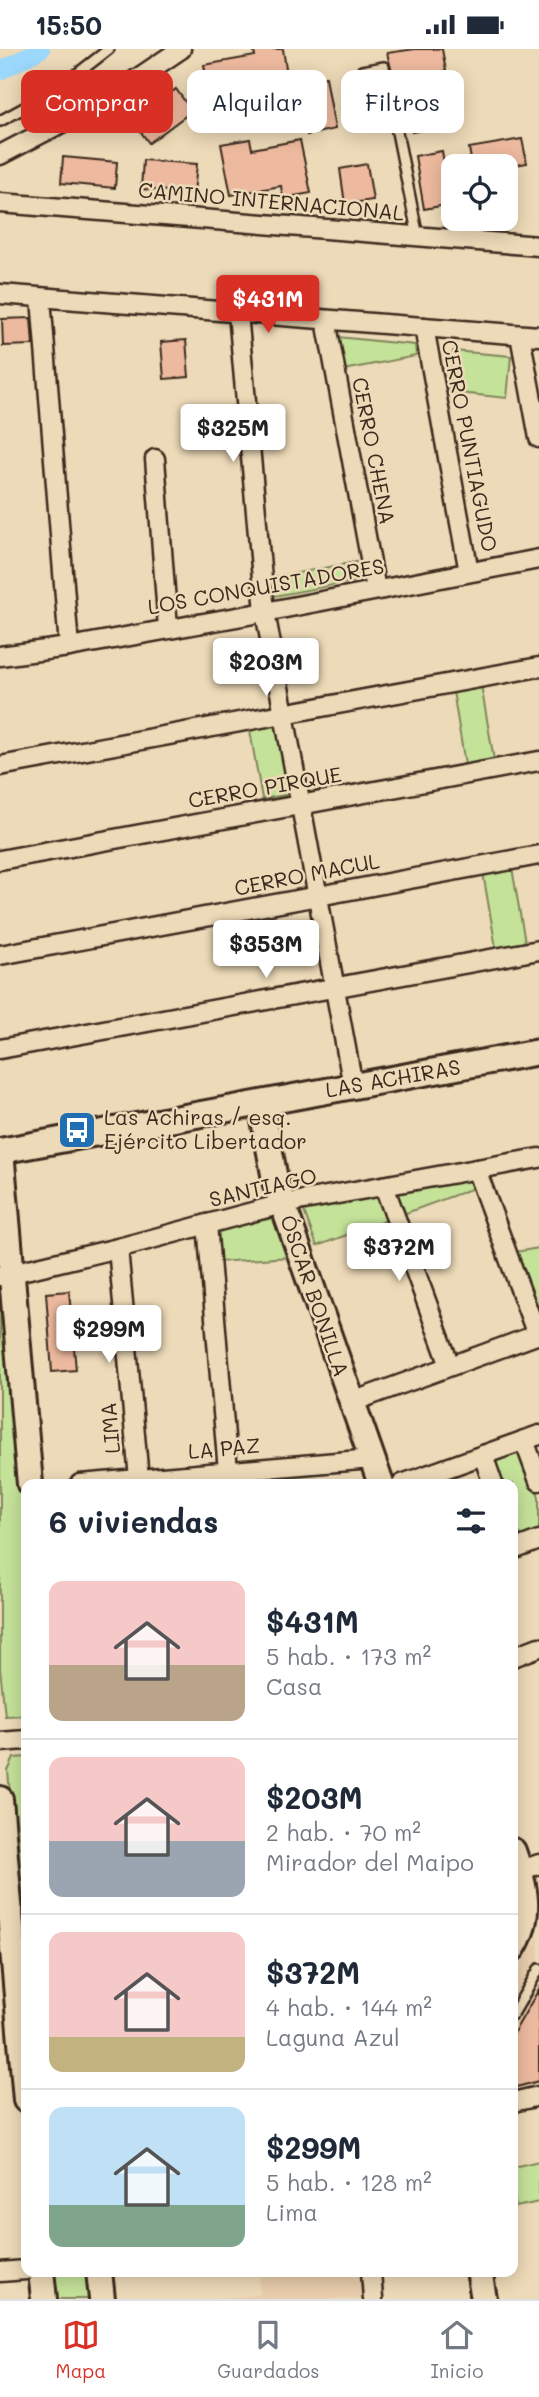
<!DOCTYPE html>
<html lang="es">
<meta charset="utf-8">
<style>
body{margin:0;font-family:Mali,sans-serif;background:#f6f6f7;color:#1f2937;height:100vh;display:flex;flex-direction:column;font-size:26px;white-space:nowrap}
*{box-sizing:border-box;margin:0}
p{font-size:23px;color:#747a83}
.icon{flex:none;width:38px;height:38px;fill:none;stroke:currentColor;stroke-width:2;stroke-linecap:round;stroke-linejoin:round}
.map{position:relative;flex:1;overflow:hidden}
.panel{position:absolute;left:21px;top:1430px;width:497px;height:798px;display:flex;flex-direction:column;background:#fff;border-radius:14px;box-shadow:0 4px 18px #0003}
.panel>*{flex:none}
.banner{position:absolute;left:21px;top:21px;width:497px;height:63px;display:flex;gap:14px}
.buttons{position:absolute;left:441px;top:105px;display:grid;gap:14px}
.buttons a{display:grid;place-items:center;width:77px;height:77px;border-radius:14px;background:#fff;box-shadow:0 4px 18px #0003;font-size:35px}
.price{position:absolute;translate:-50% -60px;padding:0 16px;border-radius:7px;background:#fff;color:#222;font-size:23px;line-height:46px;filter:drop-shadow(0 2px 4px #0008)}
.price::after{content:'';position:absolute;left:50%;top:42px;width:21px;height:16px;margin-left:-10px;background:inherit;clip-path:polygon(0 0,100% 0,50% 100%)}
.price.current{background:#d93025;color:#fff}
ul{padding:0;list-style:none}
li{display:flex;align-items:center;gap:21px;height:175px;padding:0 28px}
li+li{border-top:2px solid #e0e1e3}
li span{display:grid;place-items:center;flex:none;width:196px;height:140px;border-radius:14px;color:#555}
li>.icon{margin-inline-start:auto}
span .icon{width:84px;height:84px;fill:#fffc;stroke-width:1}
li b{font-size:30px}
h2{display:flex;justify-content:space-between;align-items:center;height:84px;padding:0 28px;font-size:30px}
.tag{padding:0 24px;border-radius:14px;background:#fff;box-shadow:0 4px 18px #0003;font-size:24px;line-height:63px}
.tag.current{background:#d93025;color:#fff}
.status{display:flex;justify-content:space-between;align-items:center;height:49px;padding:0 35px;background:#fff;direction:ltr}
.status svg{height:19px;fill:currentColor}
.dock{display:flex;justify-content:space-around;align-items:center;height:98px;border-top:2px solid #e0e1e3;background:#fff;font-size:19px;color:#747a83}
.dock a{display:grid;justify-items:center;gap:4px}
.dock .current{color:#d93025}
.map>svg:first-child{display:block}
.built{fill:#e9cdad}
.green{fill:#c5e299;stroke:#80865c;stroke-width:2}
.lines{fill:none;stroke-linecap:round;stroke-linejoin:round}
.canal{stroke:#9bd8fc;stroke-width:18}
.building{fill:#eeba9f;stroke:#3b2a1e;stroke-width:2}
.lane-casing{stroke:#3b2a1e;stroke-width:14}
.street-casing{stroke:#3b2a1e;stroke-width:23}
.secondary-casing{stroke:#3b2a1e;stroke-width:30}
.lane{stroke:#eddab8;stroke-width:9}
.street{stroke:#eddab8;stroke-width:18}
.secondary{stroke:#eddab8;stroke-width:24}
.labels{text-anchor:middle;stroke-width:5;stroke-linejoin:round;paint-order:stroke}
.street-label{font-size:21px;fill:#3b2a1e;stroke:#eddab8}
.poi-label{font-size:21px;fill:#3b2a1e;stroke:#eddab8;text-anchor:start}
</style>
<div class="status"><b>15:50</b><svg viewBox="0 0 49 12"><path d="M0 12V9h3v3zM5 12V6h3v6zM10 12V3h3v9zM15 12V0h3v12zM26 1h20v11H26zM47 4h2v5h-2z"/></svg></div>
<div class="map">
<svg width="539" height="2250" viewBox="0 0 539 2250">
<rect width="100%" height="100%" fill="#eddab8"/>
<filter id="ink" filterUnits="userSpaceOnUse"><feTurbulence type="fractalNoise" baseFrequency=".0143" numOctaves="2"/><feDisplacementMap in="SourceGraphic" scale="14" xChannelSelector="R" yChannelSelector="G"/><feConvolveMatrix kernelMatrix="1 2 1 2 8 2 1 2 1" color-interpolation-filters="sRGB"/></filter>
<g filter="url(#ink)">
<g class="built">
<path d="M539 1887V2039L513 2046V1928Z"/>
<path d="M259 2222 364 2223 366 2250H207L260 2246Z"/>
</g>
<g class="green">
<path d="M338 288 415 296 416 307 343 321Z"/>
<path d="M453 302 511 307 507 349 449 343Z"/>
<path d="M356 513 360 531 275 547 272 545 271 529Z"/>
<path d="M481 636 494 711 465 716 453 642Z"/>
<path d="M268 670 276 676 290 745 262 750 249 676Z"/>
<path d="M512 819 525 893 496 899 483 824Z"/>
<path d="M470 1126 474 1139 317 1197 302 1157Z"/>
<path d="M274 1169 289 1208 217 1213 213 1181Z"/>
<path d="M539 1199V1273L515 1203Z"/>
<path d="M0 1236H6L26 1486V1666L5 1667 0 1619Z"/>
<path d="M516 1400 523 1403 539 1448V1485L525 1490C509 1478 513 1452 513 1435H501L493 1413 494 1409Z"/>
<path d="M26 1708V1930L8 1722 14 1709Z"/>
<path d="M539 2112V2153L516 2158 513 2144V2118Z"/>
<path d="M51 2223H92L95 2250H54Z"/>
</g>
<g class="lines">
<path class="canal" d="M0 22 41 0"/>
</g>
<g class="building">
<path d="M253 0H283L289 38 239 46 242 63 214 69 204 16 255 7Z"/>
<path d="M415 0H442L446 22 394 31 387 4Z"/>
<path d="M326 28 335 80 307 86 298 33Z"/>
<path d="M176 40 192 62 149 94 133 72Z"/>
<path d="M458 45 464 73 412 83 407 55Z"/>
<path d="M250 90 252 100 300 91 311 144 283 149 281 137 231 146 221 95Z"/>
<path d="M522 90 527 114 510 117H472L469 99Z"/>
<path d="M442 102 451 155 424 160 415 107Z"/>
<path d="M63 108 117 113 115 139 61 134Z"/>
<path d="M143 111 197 115 194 144 141 140Z"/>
<path d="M367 115 373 151 345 155 340 120Z"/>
<path d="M31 269 33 296 3 297 2 270Z"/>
<path d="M186 291 189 328 164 330 161 293Z"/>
<path d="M69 1242 76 1321 52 1323 46 1244Z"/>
<path d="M539 1940V2032L513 2039V1985Z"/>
</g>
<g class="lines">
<defs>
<g id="lane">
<path d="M362 22 384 18 418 188"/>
<path d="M0 72 55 42 109 0"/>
<path d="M513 1965 539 1920"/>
</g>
<g id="street">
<path d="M0 106 104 52 181 0"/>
<path d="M0 154 539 197"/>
<path d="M0 245 539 287"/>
<path d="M41 249 69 598"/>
<path d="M238 264 265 563 353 1037"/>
<path d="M326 271 376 541"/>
<path d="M424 278 469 523"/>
<path d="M520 286 539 389"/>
<path d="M155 410 168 579"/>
<path d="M0 607 69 598 265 563 539 510"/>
<path d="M0 717 539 618"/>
<path d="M0 811 539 712"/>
<path d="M0 906 539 806"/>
<path d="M0 1000 539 901"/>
<path d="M476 1120 537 1286"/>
<path d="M384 1137 450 1317"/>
<path d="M207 1175 228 1422"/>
<path d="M118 1199 139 1430"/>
<path d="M0 1227 118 1199 282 1155 539 1109"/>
<path d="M352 1353 539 1285"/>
<path d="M524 1391 539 1432"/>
<path d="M483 1406 493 1435"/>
<path d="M80 1435 372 1410"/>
<path d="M402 1435 539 1386"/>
<path d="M513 1501 539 1491"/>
<path d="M513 1608 539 1598"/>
<path d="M0 1693 26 1691"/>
<path d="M520 1822 539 1815"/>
<path d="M513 2053 539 2047"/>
<path d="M371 2222 373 2250"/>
<path d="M0 2223 26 2221"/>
</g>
<g id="secondary">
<path d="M261 1055 276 1136 381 1435"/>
<path d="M0 1102 539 1003"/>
<path d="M1 1102 30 1435"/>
<path d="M0 1750 26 2051"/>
<path d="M513 1802C525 1836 533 1867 513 1899"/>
<path d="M41 2222 44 2250"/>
<path d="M99 2222 102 2250"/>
<path d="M479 2222 484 2250"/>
</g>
</defs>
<use href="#lane" class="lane-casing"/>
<use href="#street" class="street-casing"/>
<use href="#secondary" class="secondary-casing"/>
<use href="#lane" class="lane"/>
<use href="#street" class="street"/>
<use href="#secondary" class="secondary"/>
</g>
</g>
<defs>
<symbol id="bus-square" viewBox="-11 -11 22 22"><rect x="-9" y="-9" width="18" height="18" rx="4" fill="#1f6fb2" stroke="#eddab8"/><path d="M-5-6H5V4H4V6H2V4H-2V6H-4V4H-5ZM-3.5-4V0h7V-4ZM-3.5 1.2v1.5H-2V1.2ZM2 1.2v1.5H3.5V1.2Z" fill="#fff"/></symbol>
</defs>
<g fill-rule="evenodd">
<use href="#bus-square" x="55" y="1059" width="44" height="44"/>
</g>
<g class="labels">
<g class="street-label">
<text transform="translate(271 153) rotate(5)" y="7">CAMINO INTERNACIONAL</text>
<text transform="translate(469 397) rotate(79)" y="7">CERRO PUNTIAGUDO</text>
<text transform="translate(373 402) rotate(79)" y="7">CERRO CHENA</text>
<text transform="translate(266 538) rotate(-10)" y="7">LOS CONQUISTADORES</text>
<text transform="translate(265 739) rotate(-10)" y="7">CERRO PIRQUE</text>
<text transform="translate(307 826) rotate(-11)" y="7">CERRO MACUL</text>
<text transform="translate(393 1030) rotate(-10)" y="7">LAS ACHIRAS</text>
<text transform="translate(263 1139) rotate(-13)" y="7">SANTIAGO</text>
<text transform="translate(314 1247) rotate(71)" y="7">ÓSCAR BONILLA</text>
<text transform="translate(111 1379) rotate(-95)" y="7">LIMA</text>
<text transform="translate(224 1400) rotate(-5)" y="7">LA PAZ</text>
</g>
<g class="poi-label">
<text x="104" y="1076">Las Achiras / esq.<tspan x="104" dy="24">Ejército Libertador</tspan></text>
</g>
</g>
</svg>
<div class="buttons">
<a><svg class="icon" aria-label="locate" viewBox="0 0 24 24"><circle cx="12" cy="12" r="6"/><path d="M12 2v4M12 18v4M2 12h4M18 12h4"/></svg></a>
</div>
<b class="price current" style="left:268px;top:286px">$431M</b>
<b class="price" style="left:233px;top:415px">$325M</b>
<b class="price" style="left:266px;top:649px">$203M</b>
<b class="price" style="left:266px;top:931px">$353M</b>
<b class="price" style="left:399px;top:1234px">$372M</b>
<b class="price" style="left:109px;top:1316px">$299M</b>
<div class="banner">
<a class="tag current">Comprar</a>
<a class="tag">Alquilar</a>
<a class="tag">Filtros</a>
</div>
<section class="panel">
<h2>6 viviendas<svg class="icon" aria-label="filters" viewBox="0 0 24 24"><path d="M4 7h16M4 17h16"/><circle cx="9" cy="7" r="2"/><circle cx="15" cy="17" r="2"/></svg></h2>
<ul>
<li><span style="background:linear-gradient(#f6c9c9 60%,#b9a48a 0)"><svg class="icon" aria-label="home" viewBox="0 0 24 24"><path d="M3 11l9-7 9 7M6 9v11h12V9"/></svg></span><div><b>$431M</b><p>5 hab. · 173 m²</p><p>Casa</p></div></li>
<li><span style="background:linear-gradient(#f6c9c9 60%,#9aa5b1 0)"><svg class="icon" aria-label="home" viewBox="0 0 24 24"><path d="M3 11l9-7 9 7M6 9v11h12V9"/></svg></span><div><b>$203M</b><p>2 hab. · 70 m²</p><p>Mirador del Maipo</p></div></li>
<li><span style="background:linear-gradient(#f6c9c9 75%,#c2b280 0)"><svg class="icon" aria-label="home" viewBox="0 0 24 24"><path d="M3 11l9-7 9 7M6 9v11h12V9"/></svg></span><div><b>$372M</b><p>4 hab. · 144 m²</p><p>Laguna Azul</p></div></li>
<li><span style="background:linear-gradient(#bfe0f5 70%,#7fa58c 0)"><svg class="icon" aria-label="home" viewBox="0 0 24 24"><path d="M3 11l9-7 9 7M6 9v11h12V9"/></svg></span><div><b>$299M</b><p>5 hab. · 128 m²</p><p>Lima</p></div></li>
</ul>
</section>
</div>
<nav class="dock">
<a class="current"><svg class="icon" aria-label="map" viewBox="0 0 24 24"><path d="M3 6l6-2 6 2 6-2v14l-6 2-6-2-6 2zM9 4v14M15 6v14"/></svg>Mapa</a>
<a><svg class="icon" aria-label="saved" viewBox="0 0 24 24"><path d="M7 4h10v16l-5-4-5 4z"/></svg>Guardados</a>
<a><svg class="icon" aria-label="home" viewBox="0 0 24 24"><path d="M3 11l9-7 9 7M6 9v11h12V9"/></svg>Inicio</a>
</nav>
